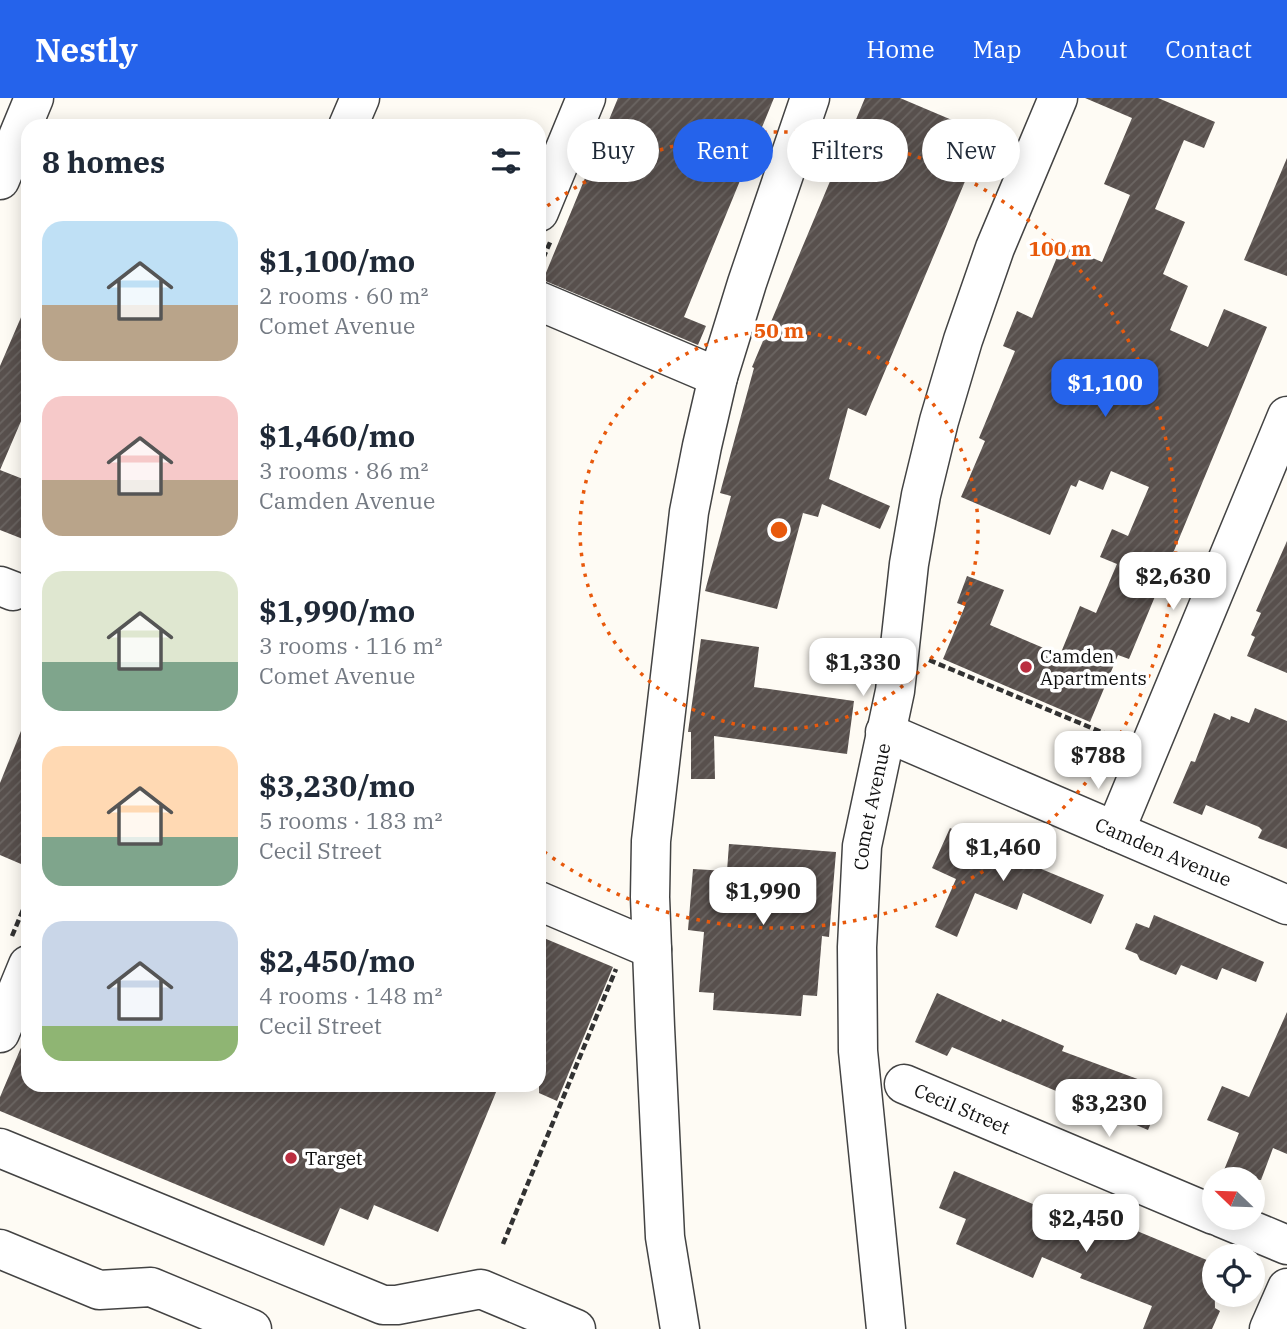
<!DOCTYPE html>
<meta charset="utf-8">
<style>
body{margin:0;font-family:"IBM Plex Serif",serif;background:#f2f2f3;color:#1f2937;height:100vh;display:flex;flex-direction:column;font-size:26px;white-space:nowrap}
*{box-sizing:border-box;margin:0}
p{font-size:23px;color:#747a83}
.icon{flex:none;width:38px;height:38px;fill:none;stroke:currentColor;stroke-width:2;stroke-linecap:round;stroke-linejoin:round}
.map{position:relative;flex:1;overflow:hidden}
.drawer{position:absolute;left:21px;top:21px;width:525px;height:973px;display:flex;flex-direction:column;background:#fff;border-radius:21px;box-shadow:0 4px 18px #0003}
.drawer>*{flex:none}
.guide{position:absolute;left:567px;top:21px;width:614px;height:63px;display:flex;gap:14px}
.needle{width:46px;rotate:293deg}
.buttons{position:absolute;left:1202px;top:1069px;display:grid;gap:14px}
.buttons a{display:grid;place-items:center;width:63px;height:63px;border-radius:50%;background:#fff;box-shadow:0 4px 18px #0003;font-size:35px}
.price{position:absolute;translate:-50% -60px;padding:0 16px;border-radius:14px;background:#fff;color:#222;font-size:23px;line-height:46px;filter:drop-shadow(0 2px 4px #0008)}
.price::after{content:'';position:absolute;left:50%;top:42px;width:21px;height:16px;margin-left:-10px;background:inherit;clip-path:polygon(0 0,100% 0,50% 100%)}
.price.active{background:#2563eb;color:#fff}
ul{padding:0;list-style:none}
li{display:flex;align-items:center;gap:21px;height:175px;padding:0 21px}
li span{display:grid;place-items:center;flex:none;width:196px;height:140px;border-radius:21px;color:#555}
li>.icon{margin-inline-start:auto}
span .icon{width:84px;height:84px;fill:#fffc;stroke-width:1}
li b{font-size:30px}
h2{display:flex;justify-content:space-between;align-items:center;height:84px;padding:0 21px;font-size:30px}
.pill{padding:0 24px;border-radius:32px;background:#fff;box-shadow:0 4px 18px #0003;font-size:24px;line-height:63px}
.pill.active{background:#2563eb;color:#fff}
header{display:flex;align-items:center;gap:42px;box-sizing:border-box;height:98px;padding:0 35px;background:#2563eb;color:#fff}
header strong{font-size:33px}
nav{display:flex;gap:38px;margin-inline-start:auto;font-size:24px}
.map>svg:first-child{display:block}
.building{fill:url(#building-hatch)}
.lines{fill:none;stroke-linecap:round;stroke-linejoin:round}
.minor-casing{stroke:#434343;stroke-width:41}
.path{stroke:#323232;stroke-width:4.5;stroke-dasharray:7 3.5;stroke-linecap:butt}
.minor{stroke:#fff;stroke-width:38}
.ring{fill:none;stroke:#e8590c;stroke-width:3.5;stroke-dasharray:3.5 7}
.poi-dot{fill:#ba2e40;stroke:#fff;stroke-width:2.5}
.labels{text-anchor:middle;stroke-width:7;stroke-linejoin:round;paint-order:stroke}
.poi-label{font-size:19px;fill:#101010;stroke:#fff;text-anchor:start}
.street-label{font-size:19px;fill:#101010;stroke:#fff}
.centre{fill:#e8590c;stroke:#fff;stroke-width:3.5}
.ring-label{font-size:21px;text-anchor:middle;font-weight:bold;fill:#e8590c;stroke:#fff;stroke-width:7;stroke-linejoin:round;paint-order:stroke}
</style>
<header>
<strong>Nestly</strong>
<nav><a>Home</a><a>Map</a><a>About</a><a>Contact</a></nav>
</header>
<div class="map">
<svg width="1287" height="1231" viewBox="0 0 1287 1231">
<defs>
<pattern id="building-hatch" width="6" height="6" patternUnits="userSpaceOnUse" patternTransform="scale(1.75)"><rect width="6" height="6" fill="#58504d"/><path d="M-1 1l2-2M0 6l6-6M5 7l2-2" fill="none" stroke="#6b6562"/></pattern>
</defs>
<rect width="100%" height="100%" fill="#fefbf4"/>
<g class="building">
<path d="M618 0H774L684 219 706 228 698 247 543 182Z"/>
<path d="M865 0H900L985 36 866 318 848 310 829 381 890 408 880 431 822 406 818 419 803 415 777 511 705 493 731 398 720 395 754 270 752 269Z"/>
<path d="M1085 0H1158L1215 24 1204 50 1184 42 1155 111 1185 124 1163 176 1188 188 1170 232 1208 249 1224 211 1267 229 1129 561 1118 557 1090 624 943 561 965 508 957 505 967 478 1004 492 990 527 1060 557 1080 508 1096 515 1117 466 1100 459 1112 431 1128 438 1149 389 1111 373 1103 392 1079 382 1076 389 1071 387 1050 437 961 399 985 343 979 340 1015 253 1003 248 1017 213 1032 220 1062 147 1102 164 1130 97 1104 86 1132 20Z"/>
<path d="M1287 60V178L1244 162Z"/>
<path d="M28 203V307L0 372 28 383V443L0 432V268Z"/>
<path d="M1287 443V575L1247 558 1255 539 1251 537 1261 515 1256 513Z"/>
<path d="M701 541 759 549 754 589 854 603 847 656 714 638 715 681H691V634H688Z"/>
<path d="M1255 610 1287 623V751L1258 740 1262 732 1259 729 1206 707 1202 717 1173 705 1191 663 1195 664 1214 615 1230 622 1231 618 1249 625Z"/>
<path d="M27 618H28V769L0 757V685Z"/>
<path d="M950 730 982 744 981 746 1104 797 1091 826 1023 795 1017 812 975 795 957 839 935 829 956 781 932 770Z"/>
<path d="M729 746 836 754 829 839 822 838 817 898 803 897 801 918 713 912 714 895 699 894 704 834 688 832 693 771 727 773Z"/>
<path d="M1154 817 1264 864 1256 884 1222 870 1217 882 1181 867 1176 877 1140 862 1137 856 1125 851 1136 825 1149 830Z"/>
<path d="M539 838 613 869 557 1003 539 995Z"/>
<path d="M937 895 1001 924 1002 921 1064 948 1062 953 1151 986 1147 997 1160 1003 1148 1032 952 949 947 958 915 944Z"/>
<path d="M1287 914V1056L1273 1050 1261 1082H1234L1222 1077 1239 1035 1207 1022 1222 988 1249 999Z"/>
<path d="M28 933V987H499L438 1134 374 1107 368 1122 340 1110 324 1148 0 1013V999Z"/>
<path d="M954 1073 1119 1142 1125 1128 1214 1165 1215 1210 1220 1213 1212 1231H1143L1152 1208 1080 1180 1082 1176 1042 1159 1033 1180 956 1146 966 1121 939 1110Z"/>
</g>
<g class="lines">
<defs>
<g id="minor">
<path d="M348 28 360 0"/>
<path d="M0 82 34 0"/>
<path d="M539 114 586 0"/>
<path d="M539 203 718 279"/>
<path d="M0 488 13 493"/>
<path id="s1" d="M885 634 1287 807"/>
<path d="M1115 733 1287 318"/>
<path d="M539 803 652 851"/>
<path d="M0 935 28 867"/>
<path id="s2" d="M904 986 1214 1117"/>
<path d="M0 1050 383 1207H397L481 1191 576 1231"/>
<path d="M1222 1120 1287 1147"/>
<path d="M0 1151 99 1192 151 1189 252 1231"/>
<path d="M680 1231 665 1139 655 929 650 799 651 743 689 414 702 348 718 279 747 185 810 0"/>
<path id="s3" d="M886 1231 858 953 857 849 862 748 895 593 909 466 921 397 939 323 963 242 995 150 1058 0"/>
<path d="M1269 1231 1287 1190"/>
</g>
</defs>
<use href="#minor" class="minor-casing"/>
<g class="path">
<path d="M539 170 551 142"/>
<path d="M929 562 1118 641"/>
<path d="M12 838 28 800"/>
<path d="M503 1146 616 871"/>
</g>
<use href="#minor" class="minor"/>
</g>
<g class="ring">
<circle cx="779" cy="432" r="199"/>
<path d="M539 114A398 398 0 1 1 539 750"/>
</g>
<g class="poi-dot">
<circle cx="1026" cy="569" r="7"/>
<circle cx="291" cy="1060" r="7"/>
</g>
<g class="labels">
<g class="poi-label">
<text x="1040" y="565">Camden<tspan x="1040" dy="22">Apartments</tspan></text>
<text x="305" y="1067">Target</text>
</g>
<g class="street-label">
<text dy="7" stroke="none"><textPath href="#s3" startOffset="525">Comet Avenue</textPath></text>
<text dy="7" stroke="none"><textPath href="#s1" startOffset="303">Camden Avenue</textPath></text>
<text dy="7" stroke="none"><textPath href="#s2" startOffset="63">Cecil Street</textPath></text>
</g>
</g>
<circle cx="779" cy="432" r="10" class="centre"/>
<g class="ring-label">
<text x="1060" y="158">100 m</text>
<text x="779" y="240">50 m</text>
</g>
</svg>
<div class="buttons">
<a><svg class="needle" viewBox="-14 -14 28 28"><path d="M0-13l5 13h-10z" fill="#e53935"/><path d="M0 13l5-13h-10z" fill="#747a83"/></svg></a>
<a><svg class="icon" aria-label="locate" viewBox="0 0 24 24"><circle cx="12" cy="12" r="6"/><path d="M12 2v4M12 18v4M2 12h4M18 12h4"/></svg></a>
</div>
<b class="price active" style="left:1105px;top:321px">$1,100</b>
<b class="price" style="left:1173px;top:514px">$2,630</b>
<b class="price" style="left:863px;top:600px">$1,330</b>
<b class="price" style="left:1098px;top:693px">$788</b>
<b class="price" style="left:1003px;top:785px">$1,460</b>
<b class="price" style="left:763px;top:829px">$1,990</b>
<b class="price" style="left:1109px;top:1041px">$3,230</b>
<b class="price" style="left:1086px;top:1156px">$2,450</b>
<div class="guide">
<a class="pill">Buy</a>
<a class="pill active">Rent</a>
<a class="pill">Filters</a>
<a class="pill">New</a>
</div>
<section class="drawer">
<h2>8 homes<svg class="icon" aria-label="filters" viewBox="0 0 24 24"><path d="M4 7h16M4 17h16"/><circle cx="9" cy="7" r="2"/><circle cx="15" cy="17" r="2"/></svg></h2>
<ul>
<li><span style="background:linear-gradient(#bfe0f5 60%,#b9a48a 0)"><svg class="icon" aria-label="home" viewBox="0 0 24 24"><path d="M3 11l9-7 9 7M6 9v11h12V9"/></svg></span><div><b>$1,100/mo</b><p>2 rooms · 60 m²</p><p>Comet Avenue</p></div></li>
<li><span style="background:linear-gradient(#f6c9c9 60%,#b9a48a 0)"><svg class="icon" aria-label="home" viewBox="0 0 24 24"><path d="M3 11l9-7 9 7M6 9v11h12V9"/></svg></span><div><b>$1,460/mo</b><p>3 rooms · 86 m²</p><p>Camden Avenue</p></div></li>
<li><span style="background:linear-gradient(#dfe7d0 65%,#7fa58c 0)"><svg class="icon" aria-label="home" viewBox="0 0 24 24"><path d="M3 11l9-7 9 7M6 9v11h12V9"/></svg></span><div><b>$1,990/mo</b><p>3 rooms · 116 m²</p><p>Comet Avenue</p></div></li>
<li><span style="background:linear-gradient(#ffd9b3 65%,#7fa58c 0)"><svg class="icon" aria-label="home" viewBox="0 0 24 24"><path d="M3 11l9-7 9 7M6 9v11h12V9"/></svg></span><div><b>$3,230/mo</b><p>5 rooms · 183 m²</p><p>Cecil Street</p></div></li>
<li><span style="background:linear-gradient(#c9d6e8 75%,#8fb573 0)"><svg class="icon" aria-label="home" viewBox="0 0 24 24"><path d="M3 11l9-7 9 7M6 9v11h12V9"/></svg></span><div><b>$2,450/mo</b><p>4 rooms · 148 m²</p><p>Cecil Street</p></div></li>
</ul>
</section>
</div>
